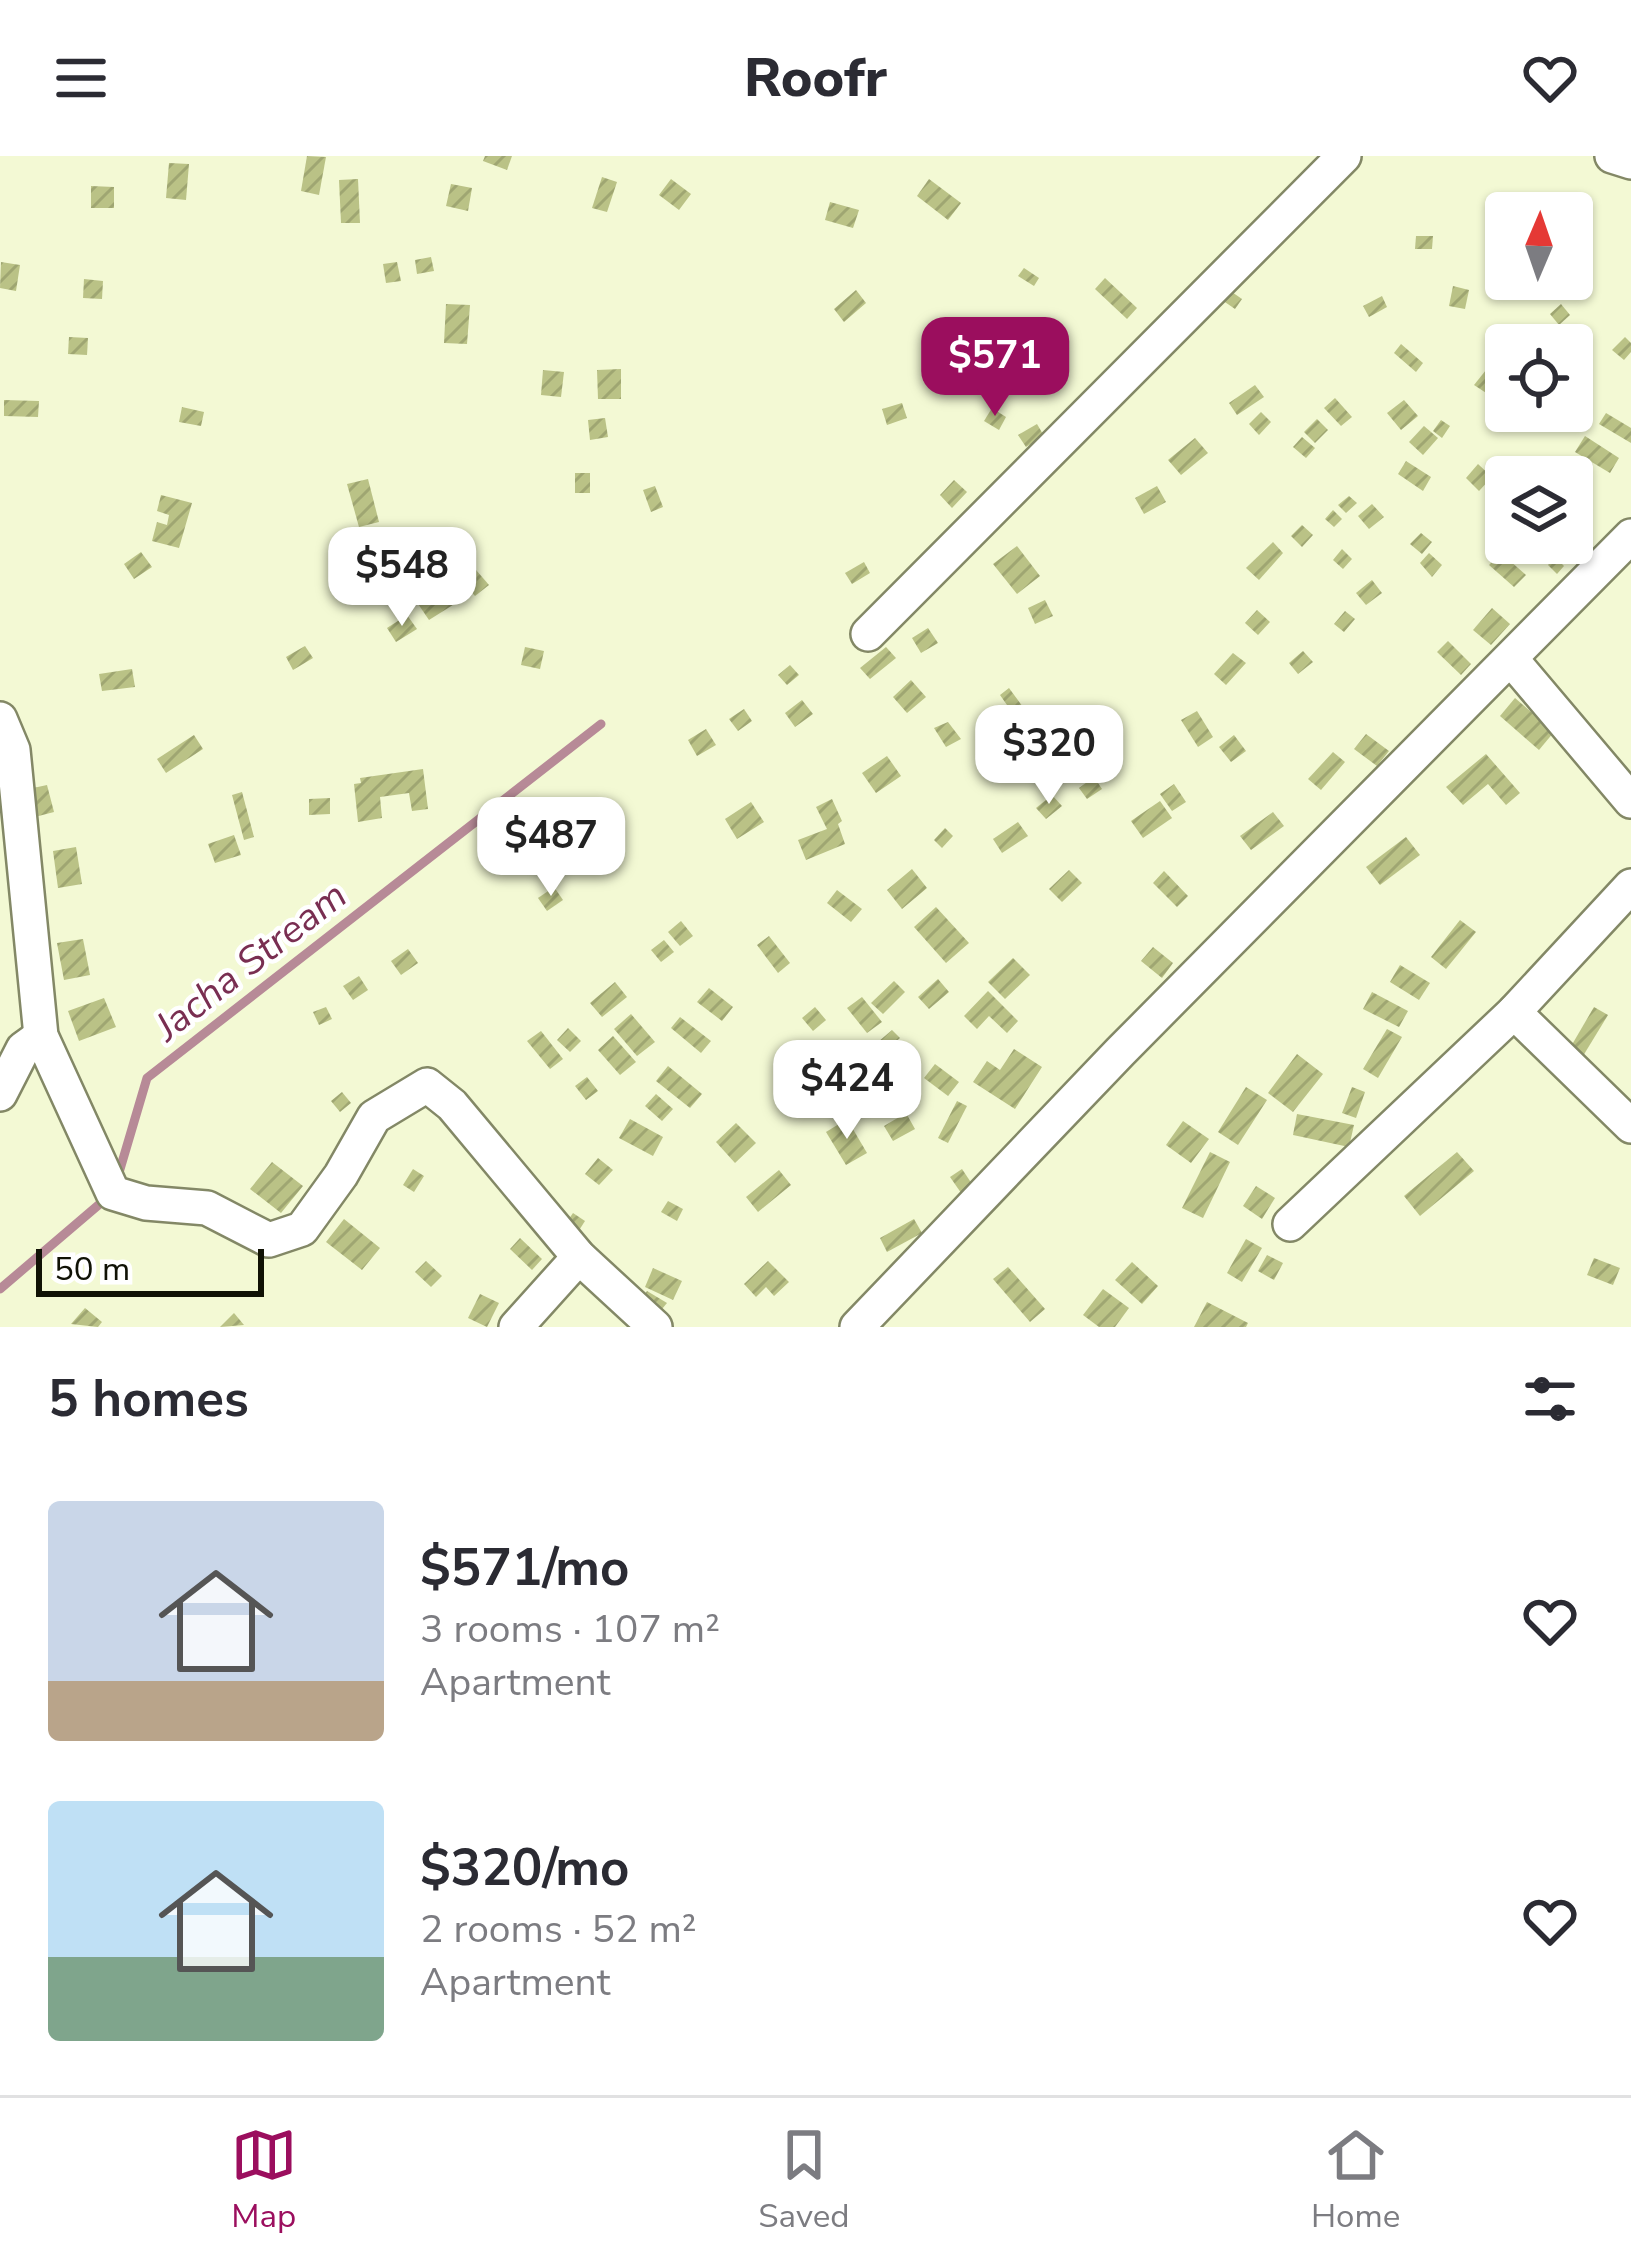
<!DOCTYPE html>
<meta charset="utf-8">
<style>
body{margin:0;font-family:"Nunito Sans",sans-serif;background:#f2f2f3;color:#2b2b33;height:100vh;display:flex;flex-direction:column;font-size:45px;white-space:nowrap}
*{box-sizing:border-box;margin:0}
p{font-size:39px;color:#7c7c81}
.icon{flex:none;width:66px;height:66px;fill:none;stroke:currentColor;stroke-width:2;stroke-linecap:round;stroke-linejoin:round}
.map{position:relative;height:1171px;overflow:hidden}
.drawer{display:flex;flex-direction:column;background:#fff;flex:1}
.drawer>*{flex:none}
.needle{width:78px;rotate:2deg}
.buttons{position:absolute;left:1485px;top:36px;display:grid;gap:24px}
.buttons a{display:grid;place-items:center;width:108px;height:108px;border-radius:12px;background:#fff;box-shadow:0 3px 9px #0004;font-size:60px}
.scale{position:absolute;left:36px;bottom:30px;width:228px;box-sizing:border-box;padding-left:12px;border:6px solid #101205;border-top:0;font-size:33px;line-height:42px;white-space:nowrap;color:#101205;-webkit-text-stroke:9px #fff;paint-order:stroke}
.price{position:absolute;translate:-50% -102px;padding:0 27px;border-radius:24px;background:#fff;color:#222;font-size:39px;line-height:78px;filter:drop-shadow(0 3px 6px #0008)}
.price::after{content:'';position:absolute;left:50%;top:72px;width:36px;height:27px;margin-left:-18px;background:inherit;clip-path:polygon(0 0,100% 0,50% 100%)}
.price.selected{background:#9b0e5e;color:#fff}
ul{padding:0;list-style:none}
li{display:flex;align-items:center;gap:36px;height:300px;padding:0 48px}
li span{display:grid;place-items:center;flex:none;width:336px;height:240px;border-radius:12px;color:#555}
li>.icon{margin-inline-start:auto}
span .icon{width:144px;height:144px;fill:#fffc;stroke-width:1}
li b{font-size:51px}
h2{display:flex;justify-content:space-between;align-items:center;height:144px;padding:0 48px;font-size:51px}
header{display:flex;justify-content:space-between;align-items:center;height:156px;padding:0 48px;background:#fff;font-size:54px;font-weight:800}
.tab-bar{display:flex;justify-content:space-around;align-items:center;height:168px;border-top:3px solid #e1e1e2;background:#fff;font-size:33px;color:#7c7c81}
.tab-bar a{display:grid;justify-items:center;gap:6px}
.tab-bar .selected{color:#9b0e5e}
.map>svg:first-child{display:block}
.lines{fill:none;stroke-linecap:round;stroke-linejoin:round}
.stream{stroke:#b78a97;stroke-width:9}
.building{fill:url(#building-hatch)}
.minor-casing{stroke:#838866;stroke-width:38}
.minor{stroke:#fff;stroke-width:33}
.labels{text-anchor:middle;stroke-width:9;stroke-linejoin:round;paint-order:stroke}
.water-label{font-size:39px;font-style:italic;fill:#792e51;stroke:#fff}
</style>
<header><svg class="icon" aria-label="menu" viewBox="0 0 24 24"><path d="M4 6h16M4 12h16M4 18h16"/></svg>Roofr<svg class="icon" aria-label="heart" viewBox="0 0 24 24"><path d="M12 20l-8-8c-3-5 5-10 8-4 3-6 11-1 8 4z"/></svg></header>
<div class="map">
<svg width="1631" height="1171" viewBox="0 0 1631 1171">
<defs>
<pattern id="building-hatch" width="6" height="6" patternUnits="userSpaceOnUse" patternTransform="scale(3)"><rect width="6" height="6" fill="#bac286"/><path d="M-1 1l2-2M0 6l6-6M5 7l2-2" fill="none" stroke="#9fa672"/></pattern>
</defs>
<rect width="100%" height="100%" fill="#f3f9d4"/>
<g class="lines">
<g class="stream">
<path d="M118 1020 147 922 601 568"/>
<path d="M0 1133 109 1040"/>
</g>
</g>
<g class="building">
<path d="M307 0 326 1 319 39 301 35Z"/>
<path d="M485 0H512L507 14 483 5Z"/>
<path d="M169 7 189 8 186 44 166 42Z"/>
<path d="M602 21 617 26 607 56 592 52Z"/>
<path d="M358 23 360 67H341L339 24Z"/>
<path d="M671 23 691 38 679 54 659 39Z"/>
<path d="M929 23 961 47 948 64 917 40Z"/>
<path d="M451 28 472 32 468 55 446 50Z"/>
<path d="M91 30 114 31V52H91Z"/>
<path d="M830 46 859 54 853 72 825 64Z"/>
<path d="M1416 80H1433L1432 93H1415Z"/>
<path d="M431 101 434 115 417 118 415 104Z"/>
<path d="M1 106 20 109 16 135 0 132Z"/>
<path d="M397 106 401 125 386 127 383 108Z"/>
<path d="M1024 112 1039 122 1034 130 1018 120Z"/>
<path d="M1105 122 1137 152 1127 163 1095 133Z"/>
<path d="M84 123 103 125 102 143 83 142Z"/>
<path d="M1453 130 1469 134 1465 153 1449 150Z"/>
<path d="M856 134 866 147 844 166 834 153Z"/>
<path d="M1229 134 1242 143 1235 153 1222 144Z"/>
<path d="M1382 140 1387 151 1369 161 1363 150Z"/>
<path d="M446 148 470 149 467 188 444 187Z"/>
<path d="M1561 148 1570 159 1559 169 1550 158Z"/>
<path d="M69 181 88 182 87 199 68 198Z"/>
<path d="M1625 181 1631 187V196L1624 204 1612 194Z"/>
<path d="M1401 188 1423 207 1416 216 1394 197Z"/>
<path d="M1490 209 1506 222V250L1474 229Z"/>
<path d="M621 213V243H598L597 214Z"/>
<path d="M543 214 564 216 561 241 541 239Z"/>
<path d="M1255 229 1264 241 1237 259 1229 247Z"/>
<path d="M1335 242 1352 261 1341 270 1324 252Z"/>
<path d="M4 244 39 245 38 261 4 260Z"/>
<path d="M1404 244 1418 260 1401 274 1387 257Z"/>
<path d="M902 247 907 262 887 269 882 253Z"/>
<path d="M182 251 204 256 201 270 179 266Z"/>
<path d="M992 252 1006 261 999 274 984 265Z"/>
<path d="M1261 256 1271 266 1259 279 1249 268Z"/>
<path d="M1606 257 1631 272V287L1599 268Z"/>
<path d="M605 262 608 281 590 284 588 264Z"/>
<path d="M1317 263 1328 274 1315 287 1304 276Z"/>
<path d="M1441 264 1450 270 1442 282 1433 275Z"/>
<path d="M1037 268 1044 280 1026 291 1018 279Z"/>
<path d="M1424 270 1438 282 1423 299 1409 286Z"/>
<path d="M1585 280 1619 302 1610 317 1575 296Z"/>
<path d="M1302 281 1315 292 1306 302 1293 291Z"/>
<path d="M1195 282 1208 297 1181 319 1168 304Z"/>
<path d="M1406 305 1431 321 1423 335 1398 318Z"/>
<path d="M1478 308 1492 321 1479 335 1466 322Z"/>
<rect x="575" y="317" width="15" height="20"/>
<path d="M368 323 379 366 359 371 347 328Z"/>
<path d="M954 324 967 336 952 352 940 339Z"/>
<path d="M655 330 663 351 651 356 643 334Z"/>
<path d="M1157 330 1166 346 1144 358 1135 342Z"/>
<path d="M161 339 192 347 179 392 152 385 157 366 167 369 169 359 157 355Z"/>
<path d="M1349 340 1357 347 1346 357 1338 349Z"/>
<path d="M1372 348 1384 361 1369 373 1358 360Z"/>
<path d="M1333 354 1342 363 1334 371 1325 363Z"/>
<path d="M1302 369 1313 379 1302 391 1291 380Z"/>
<path d="M1421 377 1432 386 1422 398 1410 388Z"/>
<path d="M1273 386 1283 397 1259 424 1246 412Z"/>
<path d="M1017 390 1040 420 1017 438 993 408Z"/>
<path d="M1342 393 1352 403 1343 413 1333 404Z"/>
<path d="M141 396 152 411 134 423 124 408Z"/>
<path d="M1429 397 1442 409 1432 421 1420 407Z"/>
<path d="M1501 397 1526 419 1514 431 1489 409Z"/>
<path d="M1555 401 1564 410 1557 418 1548 409Z"/>
<path d="M864 406 870 417 852 428 845 417Z"/>
<path d="M470 407 489 429 475 440 456 418Z"/>
<path d="M442 424 456 447 429 464 414 442Z"/>
<path d="M1372 424 1382 437 1366 449 1356 437Z"/>
<path d="M1045 444 1053 460 1035 468 1028 452Z"/>
<path d="M1492 452 1510 468 1491 489 1473 474Z"/>
<path d="M1257 454 1270 466 1258 479 1245 467Z"/>
<path d="M1345 455 1355 463 1344 476 1334 468Z"/>
<path d="M407 459 417 473 396 486 387 472Z"/>
<path d="M928 472 938 487 921 497 912 482Z"/>
<path d="M1448 485 1471 508 1461 519 1437 496Z"/>
<path d="M305 490 313 502 293 514 286 501Z"/>
<path d="M525 491 544 495 540 513 521 509Z"/>
<path d="M886 491 896 502 870 523 860 512Z"/>
<path d="M1303 495 1313 506 1298 518 1289 507Z"/>
<path d="M1233 497 1246 507 1226 529 1214 518Z"/>
<path d="M790 509 799 519 787 529 778 519Z"/>
<path d="M132 513 135 531 102 535 99 518Z"/>
<path d="M911 524 926 541 907 557 893 541Z"/>
<path d="M1009 532 1028 558 1009 572 997 556 1007 549 1000 539Z"/>
<path d="M1515 542 1554 576 1539 594 1500 560Z"/>
<path d="M802 544 813 558 795 571 785 557Z"/>
<path d="M744 553 752 565 738 575 729 563Z"/>
<path d="M1197 555 1213 581 1198 591 1181 564Z"/>
<path d="M948 566 961 583 946 591 934 572Z"/>
<path d="M706 573 716 589 697 600 688 584Z"/>
<path d="M1366 578 1389 595 1377 610 1354 593Z"/>
<path d="M194 579 203 593 166 617 157 603Z"/>
<path d="M1234 579 1246 595 1231 606 1219 591Z"/>
<path d="M1084 580 1099 598 1082 612 1067 594Z"/>
<path d="M1007 592 1017 606 1001 619 990 605Z"/>
<path d="M1333 596 1345 606 1321 634 1308 623Z"/>
<path d="M1486 598 1520 637 1506 649 1488 628 1463 649 1446 631Z"/>
<path d="M887 600 901 620 876 637 862 617Z"/>
<path d="M423 613 428 653 412 655 409 637 380 641 382 662 358 666 354 628 361 627 360 622Z"/>
<path d="M1094 621 1102 633 1087 643 1079 632Z"/>
<path d="M1174 628 1186 646 1172 655 1160 638Z"/>
<path d="M47 629 54 656 31 662 24 634Z"/>
<path d="M242 636 254 681 244 684 232 639Z"/>
<path d="M1052 639 1062 650 1046 663 1036 652Z"/>
<path d="M330 642V658L309 659V643Z"/>
<path d="M832 643 842 665 838 668 845 688 806 704 798 684 827 673 816 651Z"/>
<path d="M1160 645 1172 662 1143 682 1131 665Z"/>
<path d="M751 646 764 666 737 683 725 663Z"/>
<path d="M1273 656 1284 670 1251 694 1240 680Z"/>
<path d="M1018 666 1028 680 1002 697 993 683Z"/>
<path d="M945 672 953 680 942 692 934 684Z"/>
<path d="M234 679 241 699 215 707 208 688Z"/>
<path d="M1406 681 1420 699 1380 729 1366 711Z"/>
<path d="M76 691 82 728 58 732 53 695Z"/>
<path d="M912 713 927 732 902 753 887 734Z"/>
<path d="M1069 714 1082 727 1062 746 1049 733Z"/>
<path d="M1164 715 1188 740 1177 751 1153 727Z"/>
<path d="M554 731 563 744 547 755 538 742Z"/>
<path d="M837 734 862 753 851 766 827 747Z"/>
<path d="M936 751 969 787 946 807 914 771Z"/>
<path d="M1460 764 1476 776 1446 813 1431 801Z"/>
<path d="M681 765 693 780 680 790 668 776Z"/>
<path d="M769 780 790 807 778 817 757 789Z"/>
<path d="M83 783 90 819 64 824 57 787Z"/>
<path d="M664 784 674 796 661 806 651 794Z"/>
<path d="M1153 791 1173 807 1162 822 1141 805Z"/>
<path d="M408 793 418 807 401 819 391 805Z"/>
<path d="M1013 802 1030 819 1005 843 988 826Z"/>
<path d="M1400 809 1430 827 1419 844 1390 826Z"/>
<path d="M359 820 368 834 353 844 343 830Z"/>
<path d="M938 823 949 836 929 853 918 841Z"/>
<path d="M894 825 905 836 883 858 871 847Z"/>
<path d="M615 826 627 841 602 861 590 847Z"/>
<path d="M709 832 733 851 722 865 697 846Z"/>
<path d="M988 835 1018 865 1007 877 989 860 977 873 964 860Z"/>
<path d="M1372 836 1408 855 1399 871 1363 853Z"/>
<path d="M862 841 882 866 867 877 847 852Z"/>
<path d="M104 842 116 871 79 885 68 855Z"/>
<path d="M326 851 332 863 319 869 313 856Z"/>
<path d="M815 851 826 864 813 875 802 862Z"/>
<path d="M1594 851 1608 859 1583 900 1570 892Z"/>
<path d="M631 858 655 886 637 900 614 873Z"/>
<path d="M680 861 711 885 701 897 671 872Z"/>
<path d="M568 872 581 885 570 896 557 884Z"/>
<path d="M1387 873 1402 881 1378 922 1363 913Z"/>
<path d="M892 874 900 882 890 891 902 904 889 916 875 901 884 893 878 886Z"/>
<path d="M541 875 563 903 550 913 527 885Z"/>
<path d="M613 880 636 906 620 919 598 894Z"/>
<path d="M854 891 864 905 841 920 831 906Z"/>
<path d="M1014 893 1042 911 1015 953 973 926 987 905 1000 914Z"/>
<path d="M1297 898 1323 918 1293 956 1268 937Z"/>
<path d="M935 908 959 926 948 940 924 922Z"/>
<path d="M668 910 702 938 690 952 656 925Z"/>
<path d="M587 921 598 935 586 944 575 930Z"/>
<path d="M787 925 813 950 802 962 776 936Z"/>
<path d="M1246 931 1267 944 1238 989 1218 976Z"/>
<path d="M1352 931 1365 936 1356 962 1342 957Z"/>
<path d="M342 936 351 947 340 956 331 945Z"/>
<path d="M656 938 673 953 662 965 645 950Z"/>
<path d="M957 945 967 950 948 987 938 982Z"/>
<path d="M906 957 915 973 893 985 884 970Z"/>
<path d="M1297 958 1354 969 1349 991 1293 979Z"/>
<path d="M630 963 663 981 653 1000 619 982Z"/>
<path d="M847 963 867 997 846 1009 826 976Z"/>
<path d="M1183 965 1209 983 1191 1007 1166 989Z"/>
<path d="M736 967 756 987 735 1007 716 986Z"/>
<path d="M1210 996 1230 1006 1203 1062 1182 1052Z"/>
<path d="M1457 996 1474 1015 1420 1060 1404 1040Z"/>
<path d="M598 1002 613 1014 599 1029 585 1018Z"/>
<path d="M272 1006 303 1030 281 1057 250 1033Z"/>
<path d="M413 1013 424 1020 414 1036 403 1029Z"/>
<path d="M962 1013 978 1037 966 1044 950 1021Z"/>
<path d="M779 1014 791 1029 758 1056 746 1041Z"/>
<path d="M1256 1030 1275 1042 1262 1063 1243 1050Z"/>
<path d="M668 1045 683 1053 677 1065 661 1056Z"/>
<path d="M573 1057 585 1065 576 1079 564 1070Z"/>
<path d="M344 1063 380 1092 362 1114 326 1086Z"/>
<path d="M914 1063 922 1077 887 1096 880 1082Z"/>
<path d="M520 1082 542 1103 532 1114 510 1093Z"/>
<path d="M1246 1083 1262 1092 1242 1126 1227 1117Z"/>
<path d="M1267 1099 1283 1107 1274 1124 1258 1115Z"/>
<path d="M1594 1102 1620 1112 1613 1129 1587 1119Z"/>
<path d="M426 1105 442 1120 431 1131 415 1116Z"/>
<path d="M768 1105 789 1126 774 1140 766 1131 756 1141 744 1128Z"/>
<path d="M1132 1106 1158 1130 1142 1148 1115 1124Z"/>
<path d="M1008 1111 1045 1153 1030 1166 993 1123Z"/>
<path d="M653 1112 682 1125 673 1144 645 1131Z"/>
<path d="M1103 1133 1129 1152 1115 1171H1099L1083 1159Z"/>
<path d="M647 1135 667 1147 662 1153 643 1141Z"/>
<path d="M480 1138 499 1147 487 1171 468 1162Z"/>
<path d="M1207 1146 1248 1167 1246 1171H1194Z"/>
<path d="M85 1152 102 1166 98 1171 71 1168Z"/>
<path d="M234 1157 244 1169 220 1171Z"/>
</g>
<g class="lines">
<defs>
<g id="minor">
<path d="M1612 0 1631 6"/>
<path d="M868 478 1344 0"/>
<path d="M1511 503 1631 645"/>
<path d="M0 563 13 594 41 880 113 1037 146 1047 207 1052 269 1084 302 1073 341 1019 374 961 427 929 452 949 579 1101 655 1171"/>
<path d="M1514 856 1631 970"/>
<path d="M0 938 23 893 41 880"/>
<path d="M1290 1068 1514 856 1631 730"/>
<path d="M516 1171 579 1101"/>
<path d="M857 1171 1120 896 1631 380"/>
</g>
</defs>
<use href="#minor" class="minor-casing"/>
<use href="#minor" class="minor"/>
</g>
<g class="labels">
<g class="water-label">
<text transform="translate(250 804) rotate(-38)" y="14">Jacha Stream</text>
</g>
</g>
</svg>
<div class="buttons">
<a><svg class="needle" viewBox="-14 -14 28 28"><path d="M0-13l5 13h-10z" fill="#e53935"/><path d="M0 13l5-13h-10z" fill="#7c7c81"/></svg></a>
<a><svg class="icon" aria-label="locate" viewBox="0 0 24 24"><circle cx="12" cy="12" r="6"/><path d="M12 2v4M12 18v4M2 12h4M18 12h4"/></svg></a>
<a><svg class="icon" aria-label="layers" viewBox="0 0 24 24"><path d="M12 4l9 5-9 5-9-5zM3 14l9 5 9-5"/></svg></a>
</div>
<div class="scale">50 m</div>
<b class="price selected" style="left:995px;top:263px">$571</b>
<b class="price" style="left:402px;top:473px">$548</b>
<b class="price" style="left:1049px;top:651px">$320</b>
<b class="price" style="left:551px;top:743px">$487</b>
<b class="price" style="left:847px;top:986px">$424</b>
</div>
<section class="drawer">
<h2>5 homes<svg class="icon" aria-label="filters" viewBox="0 0 24 24"><path d="M4 7h16M4 17h16"/><circle cx="9" cy="7" r="2"/><circle cx="15" cy="17" r="2"/></svg></h2>
<ul>
<li><span style="background:linear-gradient(#c9d6e8 75%,#b9a48a 0)"><svg class="icon" aria-label="home" viewBox="0 0 24 24"><path d="M3 11l9-7 9 7M6 9v11h12V9"/></svg></span><div><b>$571/mo</b><p>3 rooms · 107 m²</p><p>Apartment</p></div><svg class="icon" aria-label="heart" viewBox="0 0 24 24"><path d="M12 20l-8-8c-3-5 5-10 8-4 3-6 11-1 8 4z"/></svg></li>
<li><span style="background:linear-gradient(#bfe0f5 65%,#7fa58c 0)"><svg class="icon" aria-label="home" viewBox="0 0 24 24"><path d="M3 11l9-7 9 7M6 9v11h12V9"/></svg></span><div><b>$320/mo</b><p>2 rooms · 52 m²</p><p>Apartment</p></div><svg class="icon" aria-label="heart" viewBox="0 0 24 24"><path d="M12 20l-8-8c-3-5 5-10 8-4 3-6 11-1 8 4z"/></svg></li>
</ul>
</section>
<nav class="tab-bar">
<a class="selected"><svg class="icon" aria-label="map" viewBox="0 0 24 24"><path d="M3 6l6-2 6 2 6-2v14l-6 2-6-2-6 2zM9 4v14M15 6v14"/></svg>Map</a>
<a><svg class="icon" aria-label="saved" viewBox="0 0 24 24"><path d="M7 4h10v16l-5-4-5 4z"/></svg>Saved</a>
<a><svg class="icon" aria-label="home" viewBox="0 0 24 24"><path d="M3 11l9-7 9 7M6 9v11h12V9"/></svg>Home</a>
</nav>
